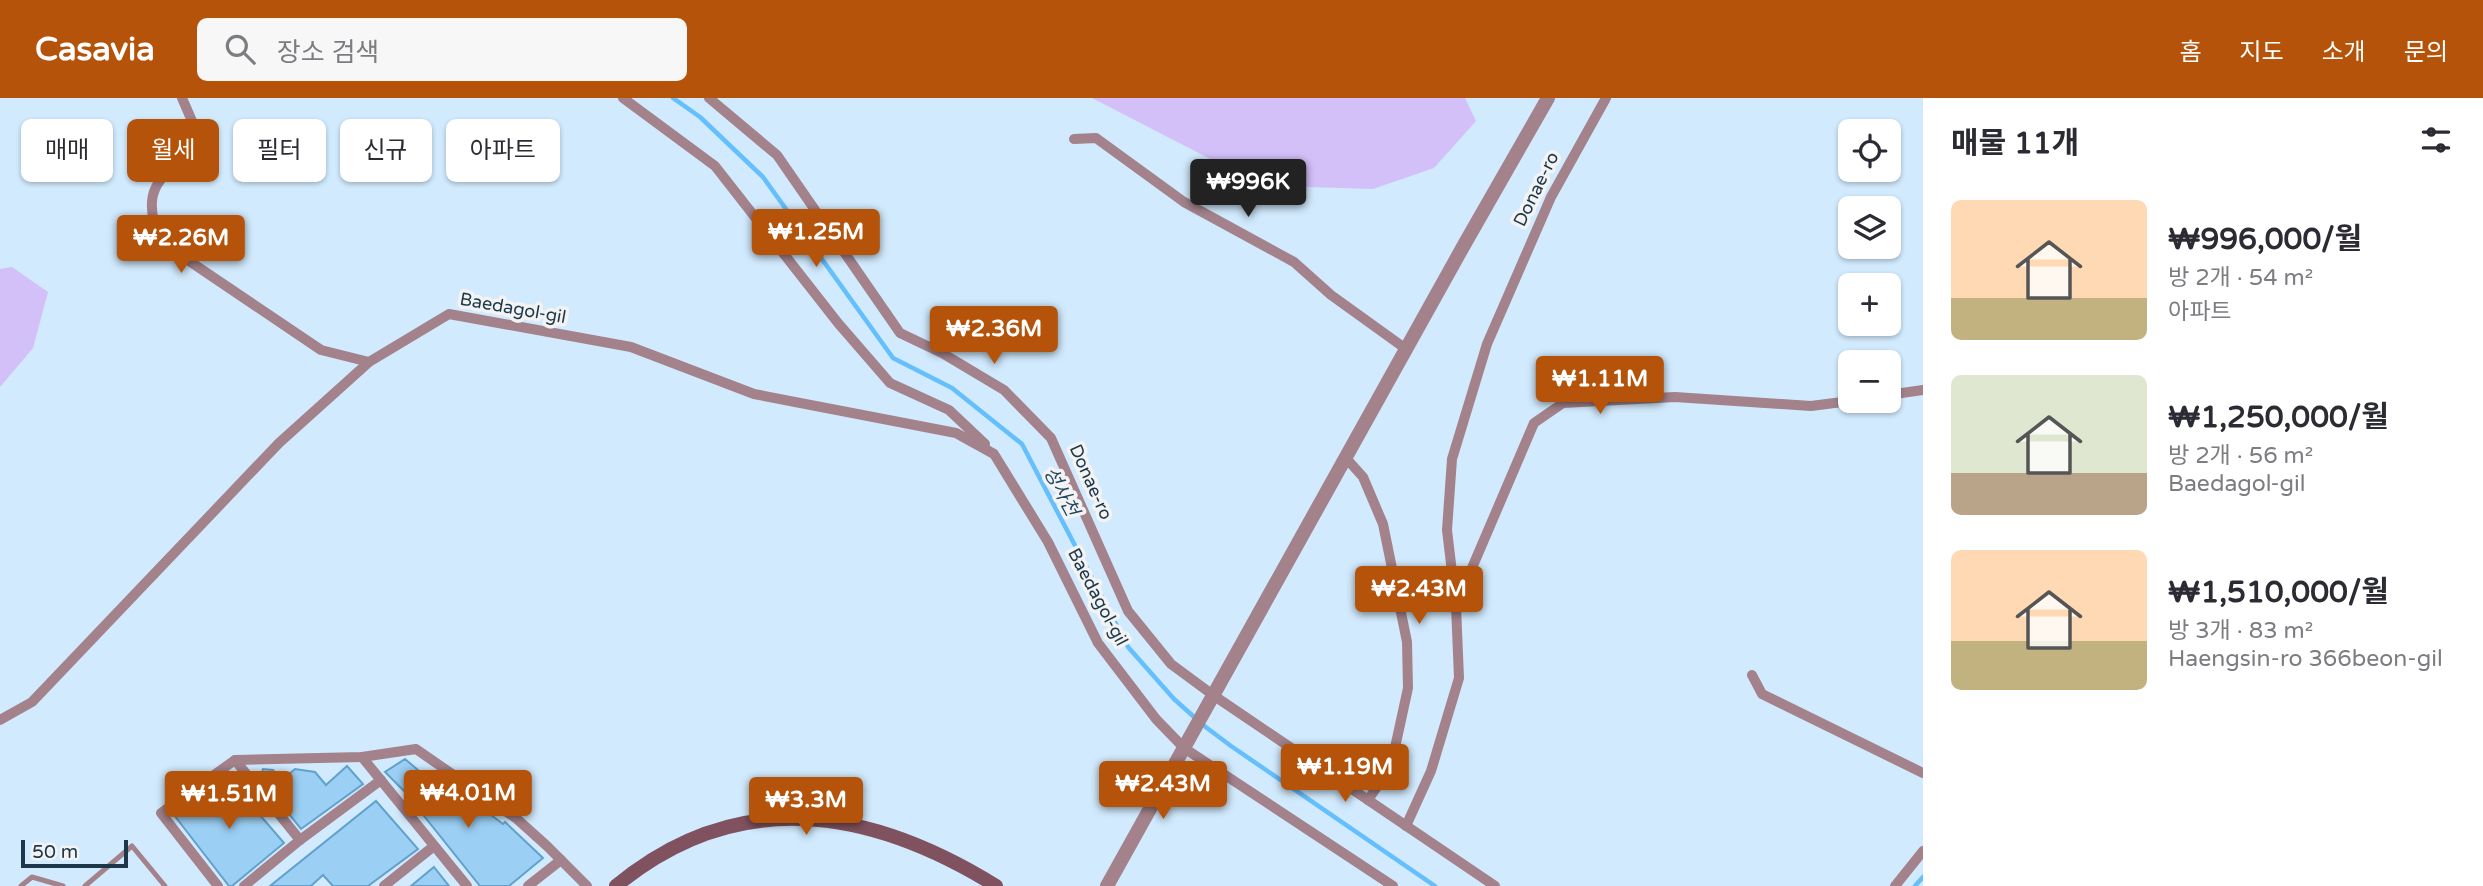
<!DOCTYPE html>
<html lang="ko">
<meta charset="utf-8">
<style>
body{margin:0;font-family:"Varela Round","Noto Sans KR",sans-serif;background:#f7f7f7;color:#2b2b33;height:100vh;display:flex;flex-direction:column;font-size:26px;white-space:nowrap}
*{box-sizing:border-box;margin:0}
p{font-size:23px;color:#7c7c81}
.icon{flex:none;width:38px;height:38px;fill:none;stroke:currentColor;stroke-width:2;stroke-linecap:round;stroke-linejoin:round}
.map{position:relative;flex:1;overflow:hidden}
.drawer{display:flex;flex-direction:column;background:#fff;width:560px}
.drawer>*{flex:none}
.hud{position:absolute;left:21px;top:21px;width:665px;height:63px;display:flex;gap:14px}
.tools{position:absolute;left:1838px;top:21px;display:grid;gap:14px}
.tools a{display:grid;place-items:center;width:63px;height:63px;border-radius:10px;background:#fff;box-shadow:0 2px 5px #0004;font-size:35px}
.scale{position:absolute;left:21px;bottom:18px;width:107px;box-sizing:border-box;padding-left:7px;border:4px solid #1c3749;border-top:0;font-size:19px;line-height:24px;white-space:nowrap;color:#1c3749;-webkit-text-stroke:5px #f3f3f3;paint-order:stroke}
.price{position:absolute;translate:-50% -60px;padding:0 16px;border-radius:7px;background:#b45309;color:#fff;font-size:23px;line-height:46px;filter:drop-shadow(0 2px 4px #0008)}
.price::after{content:'';position:absolute;left:50%;top:42px;width:21px;height:16px;margin-left:-10px;background:inherit;clip-path:polygon(0 0,100% 0,50% 100%)}
.price.on{background:#222;color:#fff}
ul{padding:0;list-style:none}
li{display:flex;align-items:center;gap:21px;height:175px;padding:0 28px}
li span{display:grid;place-items:center;flex:none;width:196px;height:140px;border-radius:10px;color:#555}
li>.icon{margin-inline-start:auto}
span .icon{width:84px;height:84px;fill:#fffc;stroke-width:1}
li b{font-size:30px}
h2{display:flex;justify-content:space-between;align-items:center;height:84px;padding:0 28px;font-size:30px}
.tag{padding:0 24px;border-radius:10px;background:#fff;box-shadow:0 2px 5px #0004;font-size:24px;line-height:63px}
.tag.on{background:#b45309;color:#fff}
header{display:flex;align-items:center;gap:42px;box-sizing:border-box;height:98px;padding:0 35px;background:#b45309;color:#fff}
header strong{font-size:33px}
nav{display:flex;gap:38px;margin-inline-start:auto;font-size:24px}
.search{width:490px;height:63px;background:#f7f7f7;display:flex;align-items:center;gap:18px;box-sizing:border-box;padding:0 24px;border-radius:10px;color:#7c7c81;font-size:26px}
main{display:flex;flex:1;min-height:0}
.map>svg:first-child{display:block}
.green{fill:#d3c0f8}
.lines{fill:none;stroke-linecap:round;stroke-linejoin:round}
.stream{stroke:#64bffc;stroke-width:4.5}
.building{fill:#9ccff4;stroke:#61a1cd;stroke-width:2}
.service{stroke:#a3828b;stroke-width:5}
.minor{stroke:#a3828b;stroke-width:10}
.tertiary{stroke:#a3828b;stroke-width:14}
.secondary{stroke:#805260;stroke-width:14}
.labels{text-anchor:middle;stroke-width:7;stroke-linejoin:round;paint-order:stroke}
.street-label{font-size:18px;fill:#1c3749;stroke:#f3f3f3}
.water-label{font-size:19px;font-style:italic;fill:#224962;stroke:#f3f3f3}
</style>
<header>
<strong>Casavia</strong>
<div class="search"><svg class="icon" aria-label="search" viewBox="0 0 24 24"><circle cx="10" cy="10" r="6"/><path d="M15 15l6 6"/></svg>장소 검색</div>
<nav><a>홈</a><a>지도</a><a>소개</a><a>문의</a></nav>
</header>
<main>
<div class="map">
<svg width="1923" height="788" viewBox="0 0 1923 788">
<rect width="100%" height="100%" fill="#d1eafd"/>
<g class="green">
<path d="M1092 0H1465L1476 23 1434 70 1373 91 1306 89 1251 82Z"/>
<path d="M12 169 48 194 33 250 0 289V171Z"/>
</g>
<g class="lines">
<g class="stream">
<path d="M673 0 700 19 763 79 893 260 952 290 1022 346 1128 549 1174 601 1203 627 1231 648 1435 788"/>
<path d="M1915 788 1923 779"/>
</g>
</g>
<g class="building">
<path d="M405 661 445 695 453 688 503 726 505 724 543 760 509 788H480L404 693 385 674Z"/>
<path d="M347 668 363 686 301 731 260 680 263 671 273 672 282 682 295 671 315 674 326 687Z"/>
<path d="M227 679 284 745 232 788H229L174 717Z"/>
<path d="M376 703 418 751 368 788H333L323 777 311 788H270Z"/>
<path d="M434 769 449 788H411Z"/>
</g>
<g class="lines">
<g class="service">
<path d="M21 788 32 779 63 788"/>
<path d="M85 788 132 748 165 788"/>
</g>
<g class="minor">
<path d="M182 0 202 46C162 78 137 89 161 144L321 252 369 264"/>
<path d="M623 0 715 68 838 225 890 285 949 312 985 346"/>
<path d="M709 0 777 57 900 235 942 255 1004 292 1051 340 1128 513 1171 566 1213 597 1495 788"/>
<path d="M1074 41 1096 40 1184 104 1294 164 1331 197 1406 251"/>
<path d="M1888 297 1923 292"/>
<path d="M1345 359 1363 379 1383 426 1407 544 1408 590 1391 668 1368 702"/>
<path d="M1457 505 1534 325 1563 305 1675 299 1811 308 1850 303"/>
<path d="M1752 577 1762 596 1923 675"/>
<path d="M0 622 32 604 279 345 369 264 449 216 631 249 754 296 956 335 994 356 1048 444 1098 545 1156 621 1184 650 1393 788"/>
<path d="M362 659 467 788"/>
<path d="M235 662 300 742"/>
<path d="M1406 728 1431 673 1459 580 1456 508 1447 432 1452 361 1487 246 1551 99 1606 0"/>
<path d="M218 788 161 715 235 662 362 659 416 651 517 721 547 748 587 788"/>
<path d="M244 788 300 742 381 682"/>
<path d="M384 788 434 748"/>
<path d="M528 788 561 762"/>
<path d="M1895 788 1923 753"/>
</g>
<path class="tertiary" d="M1107 788 1464 147 1548 0"/>
<path class="secondary" d="M616 788C738 687 870 710 996 788"/>
</g>
<g class="labels">
<g class="street-label">
<text transform="translate(1536 91) rotate(-64)" y="6">Donae-ro</text>
<text transform="translate(513 210) rotate(10)" y="6">Baedagol-gil</text>
<text transform="translate(1091 384) rotate(66)" y="6">Donae-ro</text>
<text transform="translate(1098 499) rotate(62)" y="6">Baedagol-gil</text>
</g>
<g class="water-label">
<text transform="translate(1062 393) rotate(62)" y="7">성사천</text>
</g>
</g>
</svg>
<div class="tools">
<a><svg class="icon" aria-label="locate" viewBox="0 0 24 24"><circle cx="12" cy="12" r="6"/><path d="M12 2v4M12 18v4M2 12h4M18 12h4"/></svg></a>
<a><svg class="icon" aria-label="layers" viewBox="0 0 24 24"><path d="M12 4l9 5-9 5-9-5zM3 14l9 5 9-5"/></svg></a>
<a>+</a>
<a>−</a>
</div>
<div class="scale">50 m</div>
<b class="price on" style="left:1248px;top:121px">₩996K</b>
<b class="price" style="left:816px;top:171px">₩1.25M</b>
<b class="price" style="left:181px;top:177px">₩2.26M</b>
<b class="price" style="left:994px;top:268px">₩2.36M</b>
<b class="price" style="left:1600px;top:318px">₩1.11M</b>
<b class="price" style="left:1419px;top:528px">₩2.43M</b>
<b class="price" style="left:1345px;top:706px">₩1.19M</b>
<b class="price" style="left:1163px;top:723px">₩2.43M</b>
<b class="price" style="left:468px;top:732px">₩4.01M</b>
<b class="price" style="left:229px;top:733px">₩1.51M</b>
<b class="price" style="left:806px;top:739px">₩3.3M</b>
<div class="hud">
<a class="tag">매매</a>
<a class="tag on">월세</a>
<a class="tag">필터</a>
<a class="tag">신규</a>
<a class="tag">아파트</a>
</div>
</div>
<section class="drawer">
<h2>매물 11개<svg class="icon" aria-label="filters" viewBox="0 0 24 24"><path d="M4 7h16M4 17h16"/><circle cx="9" cy="7" r="2"/><circle cx="15" cy="17" r="2"/></svg></h2>
<ul>
<li><span style="background:linear-gradient(#ffd9b3 70%,#c2b280 0)"><svg class="icon" aria-label="home" viewBox="0 0 24 24"><path d="M3 11l9-7 9 7M6 9v11h12V9"/></svg></span><div><b>₩996,000/월</b><p>방 2개 · 54 m²</p><p>아파트</p></div></li>
<li><span style="background:linear-gradient(#dfe7d0 70%,#b9a48a 0)"><svg class="icon" aria-label="home" viewBox="0 0 24 24"><path d="M3 11l9-7 9 7M6 9v11h12V9"/></svg></span><div><b>₩1,250,000/월</b><p>방 2개 · 56 m²</p><p>Baedagol-gil</p></div></li>
<li><span style="background:linear-gradient(#ffd9b3 65%,#c2b280 0)"><svg class="icon" aria-label="home" viewBox="0 0 24 24"><path d="M3 11l9-7 9 7M6 9v11h12V9"/></svg></span><div><b>₩1,510,000/월</b><p>방 3개 · 83 m²</p><p>Haengsin-ro 366beon-gil</p></div></li>
</ul>
</section>
</main>
